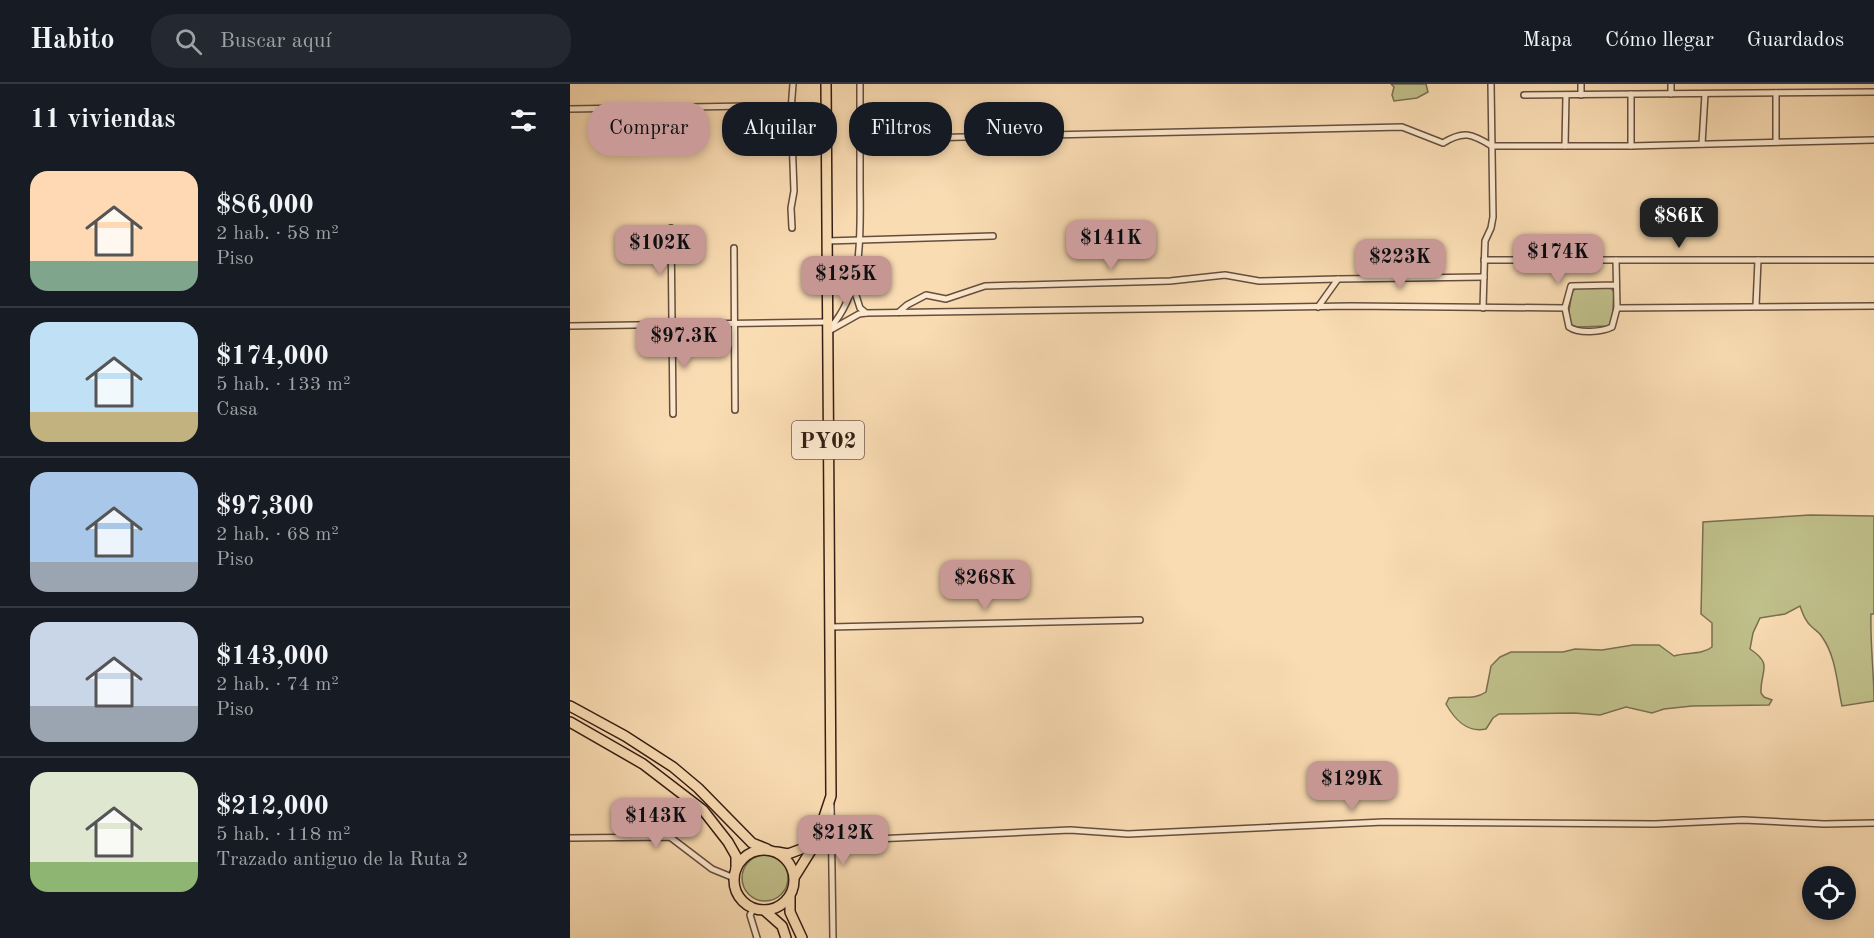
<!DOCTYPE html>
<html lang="es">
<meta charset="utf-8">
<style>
body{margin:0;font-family:"Old Standard TT",serif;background:#242831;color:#f1f3f6;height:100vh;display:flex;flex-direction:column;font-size:22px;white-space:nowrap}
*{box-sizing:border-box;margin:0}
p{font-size:20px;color:#9ea1a6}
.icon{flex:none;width:33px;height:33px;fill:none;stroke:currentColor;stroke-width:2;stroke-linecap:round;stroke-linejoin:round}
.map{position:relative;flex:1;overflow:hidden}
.panel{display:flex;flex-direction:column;background:#171b24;width:570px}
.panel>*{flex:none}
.banner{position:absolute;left:18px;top:18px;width:570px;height:54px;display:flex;gap:12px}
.tools{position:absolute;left:1232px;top:782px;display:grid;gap:12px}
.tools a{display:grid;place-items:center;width:54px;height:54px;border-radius:50%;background:#171b24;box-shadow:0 3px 9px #0003;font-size:30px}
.price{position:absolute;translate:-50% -51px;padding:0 14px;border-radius:12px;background:#c59692;color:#111;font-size:20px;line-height:39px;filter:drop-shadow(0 2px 3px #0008)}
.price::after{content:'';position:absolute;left:50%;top:36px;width:18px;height:14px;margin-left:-9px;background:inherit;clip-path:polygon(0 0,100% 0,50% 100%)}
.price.on{background:#222;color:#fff}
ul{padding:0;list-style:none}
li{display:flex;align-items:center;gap:18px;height:150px;padding:0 30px}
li+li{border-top:2px solid #363941}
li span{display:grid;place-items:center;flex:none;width:168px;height:120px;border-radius:18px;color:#555}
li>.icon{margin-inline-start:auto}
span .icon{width:72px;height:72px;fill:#fffc;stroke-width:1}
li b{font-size:26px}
h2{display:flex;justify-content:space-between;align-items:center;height:72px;padding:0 30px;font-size:26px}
.chip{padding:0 21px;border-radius:24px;background:#171b24;box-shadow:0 3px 9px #0003;font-size:21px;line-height:54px}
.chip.on{background:#c59692;color:#111}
header{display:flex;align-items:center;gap:36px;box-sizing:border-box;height:84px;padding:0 30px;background:#171b24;border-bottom:2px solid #363941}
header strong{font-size:28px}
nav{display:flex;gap:33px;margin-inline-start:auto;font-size:21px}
.search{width:420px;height:54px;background:#242831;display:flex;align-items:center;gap:15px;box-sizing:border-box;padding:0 21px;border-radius:24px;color:#9ea1a6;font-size:22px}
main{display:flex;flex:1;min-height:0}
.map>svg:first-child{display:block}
.green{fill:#c0c08b;stroke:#7a6f50;stroke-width:1.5}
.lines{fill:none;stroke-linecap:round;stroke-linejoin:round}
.minor-casing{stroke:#664e3c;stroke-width:8}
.primary-casing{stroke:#351e15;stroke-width:12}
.trunk-casing{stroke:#351e15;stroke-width:12}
.minor{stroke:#fce8ce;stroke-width:5}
.primary{stroke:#fadcb3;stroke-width:9}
.trunk{stroke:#fadcb3;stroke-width:9}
.labels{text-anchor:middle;stroke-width:4.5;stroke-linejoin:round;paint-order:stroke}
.shield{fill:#fce8ce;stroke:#715b4c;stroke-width:1.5}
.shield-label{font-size:22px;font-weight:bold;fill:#351e15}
</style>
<header>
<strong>Habito</strong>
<div class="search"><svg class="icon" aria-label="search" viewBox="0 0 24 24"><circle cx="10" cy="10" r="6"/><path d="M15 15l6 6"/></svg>Buscar aquí</div>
<nav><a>Mapa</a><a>Cómo llegar</a><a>Guardados</a></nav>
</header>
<main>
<section class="panel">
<h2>11 viviendas<svg class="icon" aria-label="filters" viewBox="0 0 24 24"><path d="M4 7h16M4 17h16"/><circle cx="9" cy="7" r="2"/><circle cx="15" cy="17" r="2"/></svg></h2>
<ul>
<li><span style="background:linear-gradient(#ffd9b3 75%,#7fa58c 0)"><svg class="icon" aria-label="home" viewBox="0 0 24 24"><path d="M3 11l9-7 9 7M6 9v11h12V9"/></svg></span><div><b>$86,000</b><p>2 hab. · 58 m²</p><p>Piso</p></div></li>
<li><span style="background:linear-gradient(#bfe0f5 75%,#c2b280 0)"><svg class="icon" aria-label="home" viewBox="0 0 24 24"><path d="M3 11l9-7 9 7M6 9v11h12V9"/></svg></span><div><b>$174,000</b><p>5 hab. · 133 m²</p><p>Casa</p></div></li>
<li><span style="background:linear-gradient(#a9c7e8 75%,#9aa5b1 0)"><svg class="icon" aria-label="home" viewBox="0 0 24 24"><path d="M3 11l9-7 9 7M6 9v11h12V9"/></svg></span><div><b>$97,300</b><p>2 hab. · 68 m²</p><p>Piso</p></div></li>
<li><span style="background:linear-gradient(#c9d6e8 70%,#9aa5b1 0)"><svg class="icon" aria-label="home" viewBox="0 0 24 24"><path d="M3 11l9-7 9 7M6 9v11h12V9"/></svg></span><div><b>$143,000</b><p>2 hab. · 74 m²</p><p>Piso</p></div></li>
<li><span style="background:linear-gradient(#dfe7d0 75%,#8fb573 0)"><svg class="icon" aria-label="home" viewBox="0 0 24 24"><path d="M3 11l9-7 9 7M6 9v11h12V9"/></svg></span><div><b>$212,000</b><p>5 hab. · 118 m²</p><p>Trazado antiguo de la Ruta 2</p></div></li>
</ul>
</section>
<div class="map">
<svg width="1304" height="854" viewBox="0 0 1304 854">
<rect width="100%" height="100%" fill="#fadcb3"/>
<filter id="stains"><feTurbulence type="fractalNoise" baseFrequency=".00333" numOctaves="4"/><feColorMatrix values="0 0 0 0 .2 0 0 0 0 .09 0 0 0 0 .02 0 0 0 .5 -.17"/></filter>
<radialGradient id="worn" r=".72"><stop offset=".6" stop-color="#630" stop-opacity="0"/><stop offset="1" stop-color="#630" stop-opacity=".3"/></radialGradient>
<g class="green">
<path d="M821 0H856L858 8 847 14 824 17 822 11 824 3Z"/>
<path d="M1007 203 1041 204 1044 208 1042 240 1038 242 1007 243 1002 241 998 234 1002 208Z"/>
<path d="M1240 431 1304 432V530H1301C1300 559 1304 588 1304 617L1272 622C1267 600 1266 572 1252 553 1250 549 1245 546 1242 543 1235 537 1233 530 1230 522L1215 530 1190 534 1183 549 1180 565C1204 581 1190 586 1191 609L1194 613 1202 616 1199 621 1122 622 1094 625 1082 629 1056 623 1030 631 1004 629 929 630 923 634 916 645C897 649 885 636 876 620L879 614C891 612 905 616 916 608L921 582 930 573 941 568H993L1005 565 1032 566 1063 561H1089L1104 572C1117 568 1132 571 1142 563V539L1131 530 1133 438Z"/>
<circle cx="195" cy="794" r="23"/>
</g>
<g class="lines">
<defs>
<g id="minor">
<path d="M1011 0V11"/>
<path d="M1206 9V58"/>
<path d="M1061 10V62"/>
<path d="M1101 10V0"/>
<path d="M954 11 1304 8"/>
<path d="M0 25 179 22"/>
<path d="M310 55 832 43 873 59C894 46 902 50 922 62H1061L1304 56"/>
<path d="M1132 60 1135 10"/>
<path d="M995 62 996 11"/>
<path d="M101 144 103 330"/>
<path d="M222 144 221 124 224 107 221 26 223 0"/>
<path d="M257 157 423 152"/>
<path d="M164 164 165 326"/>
<path d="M914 176H1304"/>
<path d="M1046 201 1001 202 995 224 999 243C1009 250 1032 248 1042 243L1047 224 1046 176"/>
<path d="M283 202 290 224 296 229"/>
<path d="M1186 222 1188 176"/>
<path d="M748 223 768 195 914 193"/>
<path d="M913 224 915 157 921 144 923 133 921 0"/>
<path d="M1047 224 1304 222"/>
<path d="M329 228 337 221 356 211 376 215 415 202 600 197 655 191 689 197 768 195"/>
<path d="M0 242 257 238"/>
<path d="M260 244C295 205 290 147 290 98 290 65 290 33 290 0"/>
<path d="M257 248 289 230 296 229 781 222 995 224"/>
<path d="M260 543 570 536"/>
<path d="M261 721 263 854"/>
<path d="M0 754 100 753 142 785 164 794"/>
<path d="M261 757 500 746 558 750 814 738 1085 740 1173 736 1254 740 1304 739"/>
<path d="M184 824 180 831 187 854"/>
</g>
<g id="primary">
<path d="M207 768 218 770 242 761"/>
<path d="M225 792 245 760 261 712 256 0"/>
</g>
<g id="trunk">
<path d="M0 622 55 652 103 683 128 704 182 759 197 765"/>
<path d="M0 638 73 680 133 726 158 758 166 772V785"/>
<circle cx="194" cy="796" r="30"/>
<path d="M220 812V828L232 854"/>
<path d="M194 826 212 842 216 854"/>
</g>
</defs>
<use href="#minor" class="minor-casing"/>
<use href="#primary" class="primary-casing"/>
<use href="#trunk" class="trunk-casing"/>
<use href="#minor" class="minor"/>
<use href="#primary" class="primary"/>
<use href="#trunk" class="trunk"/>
</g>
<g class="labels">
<rect class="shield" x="222" y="337" width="72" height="38" rx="4.5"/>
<g class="shield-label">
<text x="258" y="364">PY02</text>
</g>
</g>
<rect width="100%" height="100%" filter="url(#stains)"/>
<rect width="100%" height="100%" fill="url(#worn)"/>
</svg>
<div class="tools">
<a><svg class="icon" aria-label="locate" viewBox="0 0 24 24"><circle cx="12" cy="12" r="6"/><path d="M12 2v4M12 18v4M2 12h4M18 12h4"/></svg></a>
</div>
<b class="price on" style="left:1109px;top:165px">$86K</b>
<b class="price" style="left:541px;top:187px">$141K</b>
<b class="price" style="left:90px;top:192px">$102K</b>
<b class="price" style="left:988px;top:201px">$174K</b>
<b class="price" style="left:830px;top:206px">$223K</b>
<b class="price" style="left:276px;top:223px">$125K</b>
<b class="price" style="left:114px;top:285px">$97.3K</b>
<b class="price" style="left:415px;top:527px">$268K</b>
<b class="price" style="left:782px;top:728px">$129K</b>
<b class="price" style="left:86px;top:765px">$143K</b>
<b class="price" style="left:273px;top:782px">$212K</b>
<div class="banner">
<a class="chip on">Comprar</a>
<a class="chip">Alquilar</a>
<a class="chip">Filtros</a>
<a class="chip">Nuevo</a>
</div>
</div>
</main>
